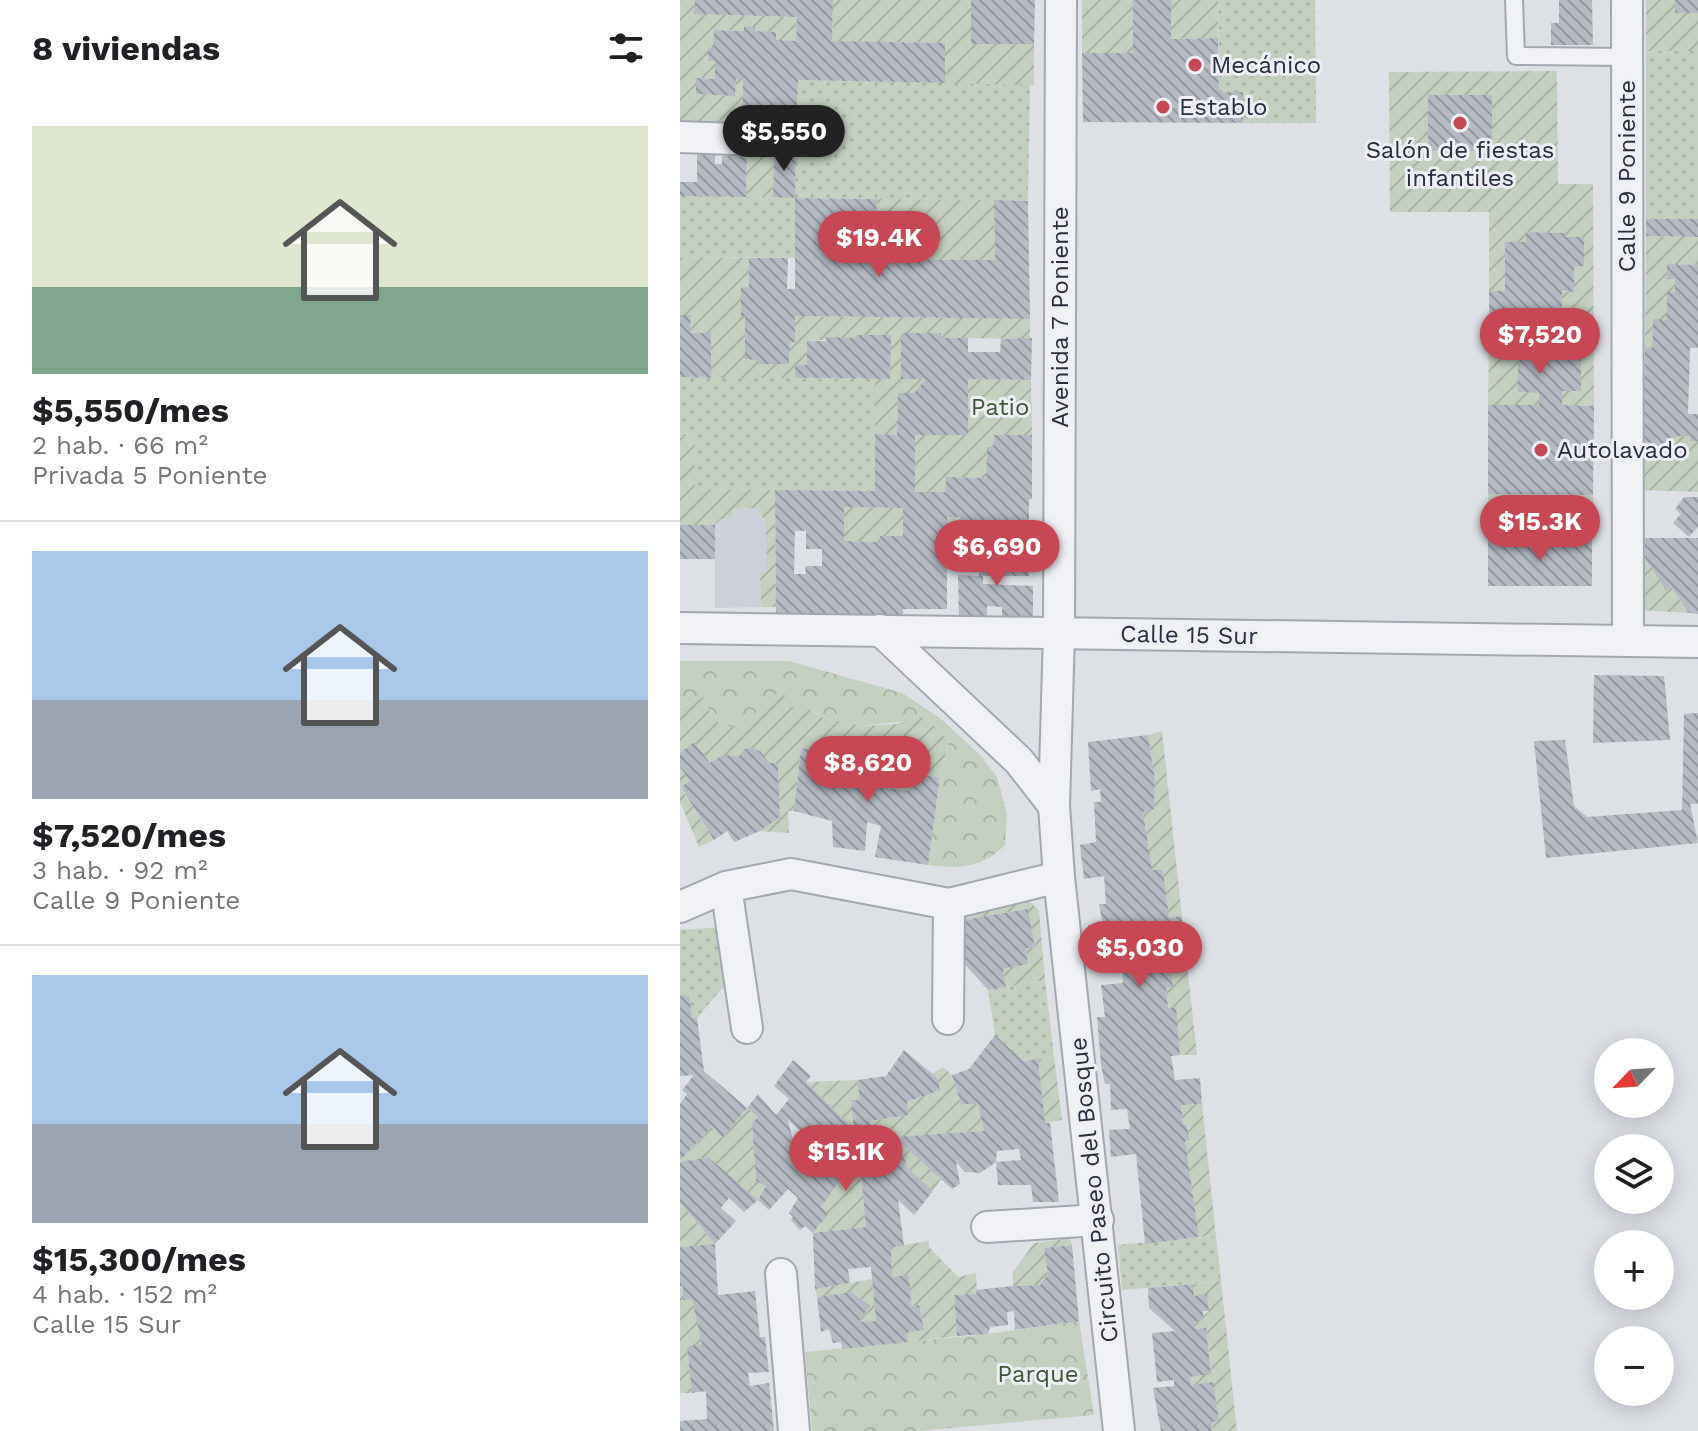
<!DOCTYPE html>
<html lang="es">
<meta charset="utf-8">
<style>
body{margin:0;font-family:"Work Sans",sans-serif;background:#f2f2f2;color:#202124;height:100vh;display:flex;flex-direction:column;font-size:30px;white-space:nowrap}
*{box-sizing:border-box;margin:0}
p{font-size:26px;color:#757577}
.icon{flex:none;width:44px;height:44px;fill:none;stroke:currentColor;stroke-width:2;stroke-linecap:round;stroke-linejoin:round}
.map{position:relative;flex:1;overflow:hidden}
.drawer{display:flex;flex-direction:column;background:#fff;width:680px}
.drawer>*{flex:none}
.needle{width:52px;rotate:245deg}
.fabs{position:absolute;left:914px;top:1038px;display:grid;gap:16px}
.fabs a{display:grid;place-items:center;width:80px;height:80px;border-radius:50%;background:#fff;box-shadow:0 4px 20px #0003;font-size:40px}
.price{position:absolute;translate:-50% -68px;padding:0 18px;border-radius:28px;background:#c74755;color:#fff;font-size:26px;line-height:52px;filter:drop-shadow(0 2px 4px #0008)}
.price::after{content:'';position:absolute;left:50%;top:48px;width:24px;height:18px;margin-left:-12px;background:inherit;clip-path:polygon(0 0,100% 0,50% 100%)}
.price.selected{background:#222;color:#fff}
ul{padding:0;list-style:none}
li{display:grid;align-content:center;gap:16px;height:424px;padding:0 32px}
li+li{border-top:2px solid #e0e0e0}
li span{display:grid;place-items:center;height:248px;border-radius:0px;color:#555}
li>.icon{margin-inline-start:auto}
span .icon{width:144px;height:144px;fill:#fffc;stroke-width:1}
li b{font-size:34px}
h2{display:flex;justify-content:space-between;align-items:center;height:96px;padding:0 32px;font-size:34px}
main{display:flex;flex:1;min-height:0}
.map>svg:first-child{display:block}
.built{fill:#ccd0d8}
.grass{fill:url(#grass-dots)}
.park{fill:url(#park-crowns)}
.garden{fill:url(#garden-furrows)}
.building{fill:url(#building-back-hatch);fill-rule:evenodd}
.lines{fill:none;stroke-linecap:round;stroke-linejoin:round}
.service-casing{stroke:#a3a8b0;stroke-width:20}
.minor-casing{stroke:#a3a8b0;stroke-width:34}
.service{stroke:#f0f1f5;stroke-width:16}
.minor{stroke:#f0f1f5;stroke-width:30}
.poi-dot{fill:#c74755;stroke:#edeff4;stroke-width:3}
.labels{text-anchor:middle;stroke-width:6;stroke-linejoin:round;paint-order:stroke}
.poi-label{font-size:24px;fill:#282e3c;stroke:#edeff4;text-anchor:start}
.street-label{font-size:24px;fill:#282e3c;stroke:#edeff4}
.park-label{font-size:24px;fill:#3b5736;stroke:#edeff4}
</style>
<main>
<section class="drawer">
<h2>8 viviendas<svg class="icon" aria-label="filters" viewBox="0 0 24 24"><path d="M4 7h16M4 17h16"/><circle cx="9" cy="7" r="2"/><circle cx="15" cy="17" r="2"/></svg></h2>
<ul>
<li><span style="background:linear-gradient(#dfe7d0 65%,#7fa58c 0)"><svg class="icon" aria-label="home" viewBox="0 0 24 24"><path d="M3 11l9-7 9 7M6 9v11h12V9"/></svg></span><div><b>$5,550/mes</b><p>2 hab. · 66 m²</p><p>Privada 5 Poniente</p></div></li>
<li><span style="background:linear-gradient(#a9c7e8 60%,#9aa5b1 0)"><svg class="icon" aria-label="home" viewBox="0 0 24 24"><path d="M3 11l9-7 9 7M6 9v11h12V9"/></svg></span><div><b>$7,520/mes</b><p>3 hab. · 92 m²</p><p>Calle 9 Poniente</p></div></li>
<li><span style="background:linear-gradient(#a9c7e8 60%,#9aa5b1 0)"><svg class="icon" aria-label="home" viewBox="0 0 24 24"><path d="M3 11l9-7 9 7M6 9v11h12V9"/></svg></span><div><b>$15,300/mes</b><p>4 hab. · 152 m²</p><p>Calle 15 Sur</p></div></li>
</ul>
</section>
<div class="map">
<svg width="1018" height="1431" viewBox="0 0 1018 1431">
<defs>
<pattern id="grass-dots" width="8" height="8" patternUnits="userSpaceOnUse" patternTransform="scale(2)"><rect width="8" height="8" fill="#c3d0bf"/><path d="M2 2h.1M6 6h.1" fill="none" stroke="#a8b3a5" stroke-width="1.8" stroke-linecap="round"/></pattern>
<pattern id="park-crowns" width="20" height="18" patternUnits="userSpaceOnUse" patternTransform="scale(2)"><rect width="20" height="18" fill="#c3d0bf"/><path d="M2 6a3 3 0 1 1 6 0M12 15a3 3 0 1 1 6 0" fill="none" stroke="#a8b3a5"/></pattern>
<pattern id="garden-furrows" width="10" height="10" patternUnits="userSpaceOnUse" patternTransform="scale(2)"><rect width="10" height="10" fill="#c3d0bf"/><path d="M-1 1l2-2M0 10L10 0M9 11l2-2" fill="none" stroke="#a8b3a5"/></pattern>
<pattern id="building-back-hatch" width="6" height="6" patternUnits="userSpaceOnUse" patternTransform="scale(2)"><rect width="6" height="6" fill="#b5bac3"/><path d="M-1 5l2 2M0 0l6 6M5-1l2 2" fill="none" stroke="#9398a0"/></pattern>
</defs>
<rect width="100%" height="100%" fill="#dde1e6"/>
<path class="built" d="M76 508 86 521 88 573H80L81 607 35 608V525L41 519 52 518V509Z"/>
<g class="grass">
<path d="M538 0H635L636 123H563V92H539Z"/>
<rect x="966" y="51" width="52" height="168"/>
<path d="M118 80 350 84 348 201 116 198 115 258 0 257V196L115 197Z"/>
<path d="M0 377 195 379V491L15 489V437L0 436Z"/>
<path d="M808 494 913 495 912 541 808 540Z"/>
<path d="M40 927 45 985 17 1018H12L9 995 0 996V930Z"/>
<path d="M365 980 374 1057 343 1061 315 1035 308 990Z"/>
<path d="M536 1236 541 1281 442 1290 438 1245Z"/>
</g>
<g class="park">
<path d="M0 661H109L222 693 260 718 300 755 317 777 327 814 325 845C303 868 278 869 248 865L260 777 269 741 226 721 183 726 166 725 144 718 130 710 56 728 41 726 30 713 24 697 0 707Z"/>
<path d="M399 1321 414 1415 238 1431H132L125 1352 308 1334Z"/>
</g>
<g class="garden">
<path d="M0 0H15V14L117 17 116 41 96 40V32L75 31V27L64 26V31L34 30 33 49 28 50V60L35 61V79L17 78 16 94 55 96 56 79H63L62 136 0 134Z"/>
<path d="M153 0H291V43L354 44V85L265 83V43L152 41Z"/>
<rect x="402" y="0" width="51" height="53"/>
<path d="M491 0H538V38L491 39Z"/>
<path d="M966 0H995V13H1018V51H966Z"/>
<path d="M877 71 878 184H913L914 406 882 405V391H901V359H890V337H882V292L894 291V266H904V237H885V233L846 232V242H826L825 291H809V212H710L709 72Z"/>
<path d="M67 137 116 138V149H94L93 197H66Z"/>
<path d="M197 199 314 200 315 260 164 259V223H196Z"/>
<path d="M966 236 1018 237V265L987 264V279H995V292H987L986 320H973L972 348 965 347Z"/>
<path d="M0 257 69 258V288H61V315L65 316V359L76 360 77 364H109L110 342 115 341V316L350 319V339L261 338 221 333V379H246L234 393H218L217 435 195 434V379H210V335H176L175 338 127 341V365H115V378H31V333H10L11 316 0 315Z"/>
<path d="M809 336 838 337V392L859 393V405H808Z"/>
<path d="M288 379 351 380 352 435H314L313 447 307 448 306 478 267 477 266 492H235V435H288Z"/>
<path d="M0 436 15 437V489L95 490 96 607H81L80 573 87 572 86 521 76 508 53 509 52 518 41 519 35 525H0Z"/>
<path d="M996 436H1010L1018 441V492L962 490 963 449H983L984 445Z"/>
<path d="M164 507 223 508V536H200V542L164 541Z"/>
<path d="M267 517H283L349 534V553H267Z"/>
<path d="M963 555 986 589 991 587 1009 613 960 610Z"/>
<path d="M99 693 105 695 106 707 130 710 144 718 183 726 217 724 239 715 269 740 260 777 231 774 229 791 208 788 213 762 121 748 114 811H108L109 833 80 831 100 817 98 763H89L65 749 59 756 42 755 30 763 14 742 0 753V707L24 697 30 713 41 726C83 730 69 703 99 693Z"/>
<path d="M482 731 502 916 489 918 483 871 472 870 463 812 474 808 475 780 468 735Z"/>
<path d="M0 767 10 781 1 788 34 840 19 847 0 802Z"/>
<path d="M342 895 359 910 365 980 326 987 323 969 348 964 346 948H355L348 909 276 921 284 912 311 911Z"/>
<path d="M507 965 517 1055H500L495 1007 488 1008 486 987H492L490 966Z"/>
<path d="M374 1057 382 1120 365 1123 358 1059Z"/>
<path d="M263 1067 272 1075 281 1104H298L304 1131 216 1137 261 1179 253 1191 227 1167 224 1157 216 1156V1151L196 1150 197 1163 180 1167 186 1227 133 1233 147 1214 141 1207 178 1155 175 1141 193 1138 190 1121 227 1115V1102L259 1090 257 1078 252 1074Z"/>
<path d="M177 1080 180 1100 171 1101 176 1131 126 1082Z"/>
<path d="M522 1104 536 1236 519 1237 505 1141 510 1139 508 1124 503 1125 501 1105Z"/>
<path d="M67 1108 78 1117 72 1123 76 1181 86 1186 78 1200 28 1157 0 1162 32 1126 42 1138Z"/>
<path d="M0 1202 35 1244 0 1247Z"/>
<path d="M390 1238 392 1245 364 1248 368 1274 360 1285 333 1286V1272L354 1243Z"/>
<path d="M249 1241V1247L278 1277 296 1273 297 1294 274 1296 277 1336 228 1342 227 1332 244 1329 239 1305 231 1306 212 1278 211 1247Z"/>
<path d="M192 1279 196 1321 178 1322 190 1306 172 1292 137 1297 135 1289Z"/>
<path d="M541 1281 557 1431H533L532 1422 539 1421 511 1385 509 1377 531 1373 526 1328 516 1329 514 1322 529 1311 527 1295 514 1296 513 1284Z"/>
<path d="M0 1286H3L12 1299 23 1344 7 1346 12 1393H0Z"/>
</g>
<g class="building">
<path d="M15 0H153L152 41 265 43V83L118 80 116 138 62 136 63 79H56L55 96 16 94V78L35 79V61H28V49H33L34 30 64 31V26L75 27V31L96 32V40L116 41 117 17 14 14Z"/>
<path d="M291 0H355L354 44H291Z"/>
<path d="M453 0H491V39L538 38 539 92H563V123L403 122 402 53H453Z"/>
<path d="M879 0H912L913 45H871V23H879Z"/>
<rect x="995" y="0" width="23" height="13"/>
<rect x="748" y="95" width="64" height="56"/>
<path d="M53 146H67L66 197 0 196V182H17V149H35V164H42V156H53Z"/>
<path d="M94 148 116 149 115 198 93 197Z"/>
<path d="M115 198 197 199 196 223H164V259L315 260 314 200 348 201 350 319 115 316V342H110L109 364H76V360L65 359V316H61V287L69 288V258H108L107 289H115Z"/>
<path d="M966 219H1018V237L966 236Z"/>
<path d="M846 232 885 233V237H904V266H894V292L882 291V337H890V359H901V391H882V405L914 406 913 495 808 494V405H859V393L838 392V337L809 336V291H825V242H846Z"/>
<path d="M987 264 1018 265V348H1010L1008 414H1018V441H1010V436H996L984 445V449H963L965 347 972 348 973 319 986 320 987 292H995V279H987Z"/>
<path d="M0 315H11L10 333H31V378L0 377Z"/>
<path d="M221 333H261V338H288V352H320L321 339 352 338 351 380 288 379V435H235V492H266V477L306 478 307 447H313L314 435H352V499H349V534L283 533V517H267V609H223V617H163V614L96 613 95 490 195 491V434L217 435 218 393H234L246 379H221ZM164 507 223 508V536H200V542L164 541ZM115 531H126V549H142V566H125L126 574H114Z"/>
<path d="M176 335H211L210 379 115 378V365H127V341H147L146 337 175 338Z"/>
<path d="M1004 497H1018V527L1009 537 993 523 1001 514 995 509Z"/>
<rect x="0" y="525" width="35" height="34"/>
<path d="M963 538H1018V614L1009 613 991 587 986 590 963 555Z"/>
<path d="M808 540 912 541V586H808Z"/>
<path d="M299 553H349V576H303V584L353 586V618H322V607L307 606V617H279L278 575 299 576Z"/>
<path d="M914 675 984 676 990 740 913 743Z"/>
<path d="M1018 713V804H1010L1018 843 866 858 854 741 885 740 894 806 907 817 1002 810 1004 714Z"/>
<path d="M468 735 475 780 474 809 463 812 472 870H483L489 918 502 916 507 965 490 966 493 987H486L488 1008 496 1007 500 1055 491 1056 495 1080 520 1078 522 1104 501 1105 503 1125 507 1124 510 1140 505 1141 519 1237 465 1244 456 1154 431 1157 429 1130 450 1129 447 1109 431 1110 430 1084H425L421 1065 417 1017H425L421 985 443 983 442 968 414 971 408 925H423L419 904H426L424 876 404 879 400 845 416 842 414 802H421L420 789 411 791 408 742Z"/>
<path d="M14 742 30 763 42 755 59 756 65 749 73 748 81 752 89 763H98L100 817 80 831 54 842 47 831 34 840 1 787 10 781 0 767V753Z"/>
<path d="M121 748 213 762 208 788 229 791 231 774 260 777 248 865 195 857 201 826 187 822 185 851 153 847 152 821 114 811Z"/>
<path d="M348 909 355 948H346L348 964 323 969 326 987 308 990 281 960 276 921Z"/>
<path d="M9 995 12 1018H17L24 1071 67 1108 42 1138 32 1126 0 1161V1104L7 1094 2 1090 14 1075 0 1076V996Z"/>
<path d="M315 1035 343 1061 358 1059 365 1123H370L379 1202H353L351 1185H318L316 1162 341 1160 339 1149 317 1151 316 1162 300 1173 285 1172 276 1162 280 1184 272 1189 214 1137 304 1131 298 1104H281L272 1075 289 1069Z"/>
<path d="M224 1050 257 1078 260 1090 227 1102 228 1115 190 1121 193 1138 175 1141 178 1155 141 1207 148 1214 133 1233 186 1227 180 1166 197 1163 196 1150 216 1151V1156L224 1157 227 1167 253 1191 234 1215 218 1200 224 1246 211 1247 212 1277 229 1275 231 1306 239 1305 244 1330 227 1332 228 1342 162 1349 161 1342 153 1343 149 1329 141 1332 137 1297 172 1292 190 1306 178 1322 196 1321 191 1267 168 1269 170 1283 135 1289 133 1233 125 1226 120 1230 111 1220 113 1217 109 1213 118 1198 108 1189 89 1210 78 1200 86 1186 76 1181 72 1123 78 1117 67 1108 78 1094 96 1115 109 1099 94 1086 113 1060 131 1076 126 1082 174 1129 171 1100H180L177 1080 206 1076ZM108 1120 128 1138 135 1131 151 1144H114Z"/>
<path d="M28 1157 78 1200 64 1212 49 1198 41 1208 56 1221 35 1244 38 1295 75 1291 80 1337H85L89 1372 68 1373 70 1386 89 1383 94 1431H0V1421L27 1419 26 1391 12 1393 7 1346 22 1344 12 1299 3 1300V1286H0V1247L35 1244 0 1202V1162Z"/>
<path d="M392 1245 399 1321 335 1330 334 1311 327 1312 328 1325 310 1327 308 1334 277 1336 274 1295 297 1294 296 1290 333 1286 360 1285 368 1274 364 1248Z"/>
<path d="M513 1284 514 1296 527 1294 529 1311H523V1320L514 1322 516 1329 526 1328 531 1374 509 1377 511 1385 533 1382 539 1421 532 1422 533 1431H481L473 1388 494 1386V1380L477 1382 472 1333 495 1331 469 1308 468 1288Z"/>
</g>
<g class="lines">
<defs>
<path id="service" d="M834 0 836 56 947 57"/>
<g id="minor">
<path d="M381 0 379 633 374 806 379 877 439 1431"/>
<path d="M947 0 948 639"/>
<path d="M0 137 53 139"/>
<path d="M0 628 1018 642"/>
<path d="M200 630 339 761 374 806"/>
<path d="M46 887 67 1028"/>
<path d="M0 907 46 887 111 874 269 904 379 877"/>
<path d="M268 1019 269 904"/>
<path d="M307 1227 418 1220"/>
<path d="M101 1274 114 1431"/>
</g>
</defs>
<use href="#service" class="service-casing"/>
<use href="#minor" class="minor-casing"/>
<use href="#service" class="service"/>
<use href="#minor" class="minor"/>
</g>
<g class="poi-dot">
<circle cx="515" cy="65" r="8"/>
<circle cx="483" cy="107" r="8"/>
<circle cx="780" cy="123" r="8"/>
<circle cx="861" cy="450" r="8"/>
</g>
<g class="labels">
<g class="poi-label">
<text x="531" y="73">Mecánico</text>
<text x="499" y="115">Establo</text>
<text x="780" y="158" text-anchor="middle">Salón de fiestas<tspan x="780" dy="28">infantiles</tspan></text>
<text x="877" y="458">Autolavado</text>
</g>
<g class="street-label">
<text transform="translate(947 176) rotate(-90)" y="8">Calle 9 Poniente</text>
<text transform="translate(380 317) rotate(-90)" y="8">Avenida 7 Poniente</text>
<text transform="translate(509 635) rotate(1)" y="8">Calle 15 Sur</text>
<text transform="translate(414 1190) rotate(-96)" y="8">Circuito Paseo del Bosque</text>
</g>
<g class="park-label">
<text x="320" y="415">Patio</text>
<text x="358" y="1382">Parque</text>
</g>
</g>
</svg>
<div class="fabs">
<a><svg class="needle" viewBox="-14 -14 28 28"><path d="M0-13l5 13h-10z" fill="#e53935"/><path d="M0 13l5-13h-10z" fill="#757577"/></svg></a>
<a><svg class="icon" aria-label="layers" viewBox="0 0 24 24"><path d="M12 4l9 5-9 5-9-5zM3 14l9 5 9-5"/></svg></a>
<a>+</a>
<a>−</a>
</div>
<b class="price selected" style="left:104px;top:173px">$5,550</b>
<b class="price" style="left:199px;top:279px">$19.4K</b>
<b class="price" style="left:860px;top:376px">$7,520</b>
<b class="price" style="left:860px;top:563px">$15.3K</b>
<b class="price" style="left:317px;top:588px">$6,690</b>
<b class="price" style="left:188px;top:804px">$8,620</b>
<b class="price" style="left:460px;top:989px">$5,030</b>
<b class="price" style="left:166px;top:1193px">$15.1K</b>
</div>
</main>
